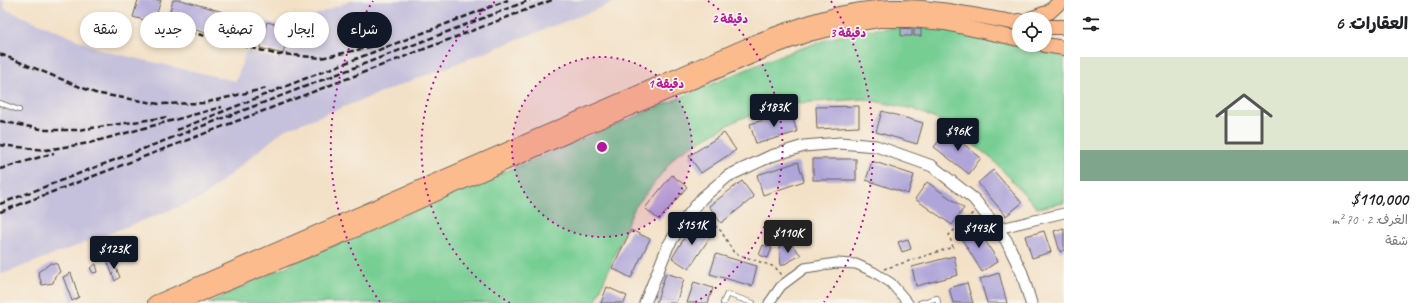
<!DOCTYPE html>
<html lang="ar">
<meta charset="utf-8">
<style>
body{margin:0;font-family:Caveat,"Playpen Sans Arabic",sans-serif;background:#f6f6f6;color:#202124;direction:rtl;height:100vh;display:flex;flex-direction:column;font-size:15px;white-space:nowrap}
*{box-sizing:border-box;margin:0}
p{font-size:13px;color:#757577}
.icon{flex:none;width:22px;height:22px;fill:none;stroke:currentColor;stroke-width:2;stroke-linecap:round;stroke-linejoin:round}
.map{position:relative;flex:1;overflow:hidden;direction:ltr}
.panel{display:flex;flex-direction:column;background:#fff;width:360px}
.panel>*{flex:none}
.guide{position:absolute;left:12px;top:12px;width:380px;height:36px;direction:rtl;display:flex;gap:8px}
.fabs{position:absolute;left:1012px;top:12px;display:grid;gap:8px}
.fabs a{display:grid;place-items:center;width:40px;height:40px;border-radius:50%;background:#fff;box-shadow:0 2px 6px #0003;font-size:20px}
.price{position:absolute;translate:-50% -34px;padding:0 9px;border-radius:4px;background:#111827;color:#fff;font-size:13px;line-height:26px;filter:drop-shadow(0 1px 2px #0008)}
.price::after{content:'';position:absolute;left:50%;top:24px;width:12px;height:9px;margin-left:-6px;background:inherit;clip-path:polygon(0 0,100% 0,50% 100%)}
.price.current{background:#222;color:#fff}
ul{padding:0;list-style:none}
li{display:grid;align-content:center;gap:8px;height:212px;padding:0 16px}
li+li{border-top:1px solid #e0e0e0}
li span{display:grid;place-items:center;height:124px;border-radius:0px;color:#555}
li>.icon{margin-inline-start:auto}
span .icon{width:72px;height:72px;fill:#fffc;stroke-width:1}
li b{font-size:17px}
h2{display:flex;justify-content:space-between;align-items:center;height:48px;padding:0 16px;font-size:17px}
.pill{padding:0 14px;border-radius:18px;background:#fff;box-shadow:0 2px 6px #0003;font-size:14px;line-height:36px}
.pill.current{background:#111827;color:#fff}
main{display:flex;flex:1;min-height:0}
.map>svg:first-child{display:block}
.industrial{fill:#c5c0db}
.green{fill:#76ce93;stroke:#497558}
.building{fill:#afa5d9}
.lines{fill:none;stroke-linecap:round;stroke-linejoin:round}
.service-casing{stroke:#676158;stroke-width:6}
.minor-casing{stroke:#676158;stroke-width:11}
.tertiary-casing{stroke:#676158;stroke-width:13}
.primary-casing{stroke:#676158;stroke-width:16}
.path{stroke:#676158;stroke-width:1.5;stroke-dasharray:3 3;stroke-linecap:butt}
.service{stroke:#fff;stroke-width:4.5}
.minor{stroke:#fff;stroke-width:9}
.tertiary{stroke:#fff;stroke-width:11}
.primary{stroke:#fbbb8d;stroke-width:14}
.rail{stroke:#1c1c1c;stroke-width:2.5;stroke-dasharray:6 3;stroke-linecap:butt}
.ring{fill:none;stroke:#b5179e;stroke-width:2;stroke-dasharray:2 4}
.centre{fill:#b5179e;stroke:#f7f3e8;stroke-width:2}
.ring-label{font-size:12px;text-anchor:middle;font-weight:bold;fill:#b5179e;stroke:#f7f3e8;stroke-width:3.5;stroke-linejoin:round;paint-order:stroke}
</style>
<main>
<section class="panel">
<h2>العقارات: 6<svg class="icon" aria-label="filters" viewBox="0 0 24 24"><path d="M4 7h16M4 17h16"/><circle cx="9" cy="7" r="2"/><circle cx="15" cy="17" r="2"/></svg></h2>
<ul>
<li><span style="background:linear-gradient(#dfe7d0 75%,#7fa58c 0)"><svg class="icon" aria-label="home" viewBox="0 0 24 24"><path d="M3 11l9-7 9 7M6 9v11h12V9"/></svg></span><div><b>$110,000</b><p>الغرف: 2 · 70 m²</p><p>شقة</p></div></li>
</ul>
</section>
<div class="map">
<svg width="1064" height="303" viewBox="0 0 1064 303">
<rect width="100%" height="100%" fill="#f7f3e8"/>
<filter id="ink" filterUnits="userSpaceOnUse"><feTurbulence type="fractalNoise" baseFrequency=".025" numOctaves="2"/><feDisplacementMap in="SourceGraphic" scale="8" xChannelSelector="R" yChannelSelector="G"/><feConvolveMatrix kernelMatrix="1 2 1 2 8 2 1 2 1" color-interpolation-filters="sRGB"/></filter>
<filter id="wash" filterUnits="userSpaceOnUse"><feTurbulence type="fractalNoise" baseFrequency=".012" numOctaves="4" result="noise"/><feDisplacementMap in="SourceGraphic" scale="16" xChannelSelector="R" yChannelSelector="G"/><feGaussianBlur stdDeviation="0.9" result="paint"/><feColorMatrix in="noise" values="0 0 0 0 0 0 0 0 0 0 0 0 0 0 0 0 0 1.4 0 .05"/><feComposite in="paint" operator="in"/></filter>
<g filter="url(#wash)">
<rect width="100%" height="100%" fill="#f3e1c7"/>
<path class="industrial" d="M0 0H3L5 9 104 51 236 81 246 51 278 59 287 18 297 22 353 0H621L284 130 202 198 0 275Z"/>
<path class="green" d="M913 27 946 29 1064 57V203L1037 208 993 160 949 125 913 109 864 99 797 103 739 119 677 154 633 210 595 303H208L296 262 455 193 776 57C803 48 830 37 858 32 876 28 895 28 913 27Z"/>
<g id="blocks">
<g class="building">
<path d="M138 0H161L154 23 133 17Z"/>
<path d="M173 0H181L255 21 249 45 167 22Z"/>
<path d="M267 22 290 28 283 54 260 48Z"/>
<path d="M901 28 912 29V36H901Z"/>
<rect x="914" y="29" width="7" height="7"/>
<path d="M859 106V127L817 129 816 107Z"/>
<path d="M882 111 923 123 917 144 876 132Z"/>
<path d="M791 112 797 132 756 144 750 124Z"/>
<path d="M947 131 981 158 969 174 934 147Z"/>
<path d="M724 133 736 150 701 173 689 156Z"/>
<rect x="813" y="159" width="43" height="21"/>
<path d="M872 161 914 175 908 194 866 180Z"/>
<path d="M798 162 804 181 763 195 757 175Z"/>
<path d="M993 170 1022 203 1006 216 978 183Z"/>
<path d="M672 175 687 187 659 220 645 208Z"/>
<path d="M742 181 754 197 721 223 709 206Z"/>
<path d="M927 182 964 208 952 225 915 199Z"/>
<path d="M694 222 712 234 689 269 672 258Z"/>
<path d="M976 226 998 261 982 272 960 236Z"/>
<path d="M1064 228V250L1060 252 1054 231Z"/>
<path d="M631 230 650 239 631 278 612 268Z"/>
<path d="M1044 231 1051 252 1032 258 1025 236Z"/>
<path d="M908 239 911 249 902 252 898 242Z"/>
<path d="M763 245 772 248 768 258 759 255Z"/>
<path d="M792 245 801 255 781 266 779 246Z"/>
<path d="M716 254 757 266 752 286 710 274Z"/>
<path d="M954 256 958 275 916 286 912 267Z"/>
<path d="M112 259 120 277 115 281 107 260Z"/>
<path d="M51 263 57 264 60 272 55 276 53 283 42 285 38 272Z"/>
<path d="M96 264 98 272 93 273 90 268Z"/>
<path d="M71 273 79 297 72 301 63 277Z"/>
<path d="M666 273 684 279 676 303H656Z"/>
<path d="M999 273 1007 303H987L980 279Z"/>
<path d="M694 282 713 288 708 303H687Z"/>
<path d="M967 283 973 303H953L949 288Z"/>
<path d="M607 287 627 296 624 303H601Z"/>
</g>
</g>
</g>
<g filter="url(#ink)">
<use href="#blocks" fill-opacity="0" stroke="#676158" stroke-width="1"/>
<g class="lines">
<defs>
<g id="service">
<path d="M0 103 19 110"/>
<path d="M723 303 727 294 753 303"/>
<path d="M920 303 937 298 938 303"/>
</g>
<g id="minor">
<path d="M997 229 1064 213"/>
<path d="M769 303 781 286 805 268 836 263 856 264 874 272 891 283 908 303"/>
</g>
<path id="tertiary" d="M645 303 668 246 683 222 702 198 728 176 771 156 804 146 840 143 876 146 932 166 974 199 1006 240 1022 273 1031 303"/>
<g id="primary">
<path d="M1030 19 1049 12 1062 0"/>
<path d="M1045 27H1064"/>
<path d="M1045 45 1064 48"/>
<path d="M155 303 760 40C802 24 846 8 892 7 932 6 972 15 1012 22L1019 21"/>
<path d="M179 303 346 234 588 126 776 46 809 34 848 25 879 20H910L945 23 1019 39"/>
</g>
</defs>
<use href="#service" class="service-casing"/>
<use href="#minor" class="minor-casing"/>
<use href="#tertiary" class="tertiary-casing"/>
<use href="#primary" class="primary-casing"/>
<g class="path">
<path d="M701 214 721 231 734 253 775 267 782 275"/>
<path d="M884 269 953 247 949 235 973 213"/>
</g>
<use href="#service" class="service"/>
<use href="#minor" class="minor"/>
<use href="#tertiary" class="tertiary"/>
<use href="#primary" class="primary"/>
<g class="rail">
<path d="M155 23 279 55 283 54 321 58 375 46"/>
<path d="M0 54 95 93 159 104 204 103 267 88"/>
<path d="M0 121 46 130H78L168 117"/>
<path d="M177 130 304 79 508 0"/>
<path d="M0 145 46 150 89 143 222 107"/>
<path d="M0 169 54 153"/>
<path d="M0 204 530 0"/>
<path d="M0 212 552 0"/>
</g>
</g>
</g>
<circle cx="602" cy="147" r="90" fill="#b5179e" fill-opacity=".12"/>
<g class="ring">
<circle cx="602" cy="147" r="90"/>
<path d="M510 303A181 181 0 0 1 496 1M708 1A181 181 0 0 1 694 303"/>
<path d="M380 302A271 271 0 0 1 373 1M831 1A271 271 0 0 1 824 302"/>
</g>
<circle cx="602" cy="147" r="6" class="centre"/>
<g class="ring-label">
<text x="730" y="23">2 دقيقة</text>
<text x="848" y="37">3 دقيقة</text>
<text x="666" y="88">1 دقيقة</text>
</g>
</svg>
<div class="fabs">
<a><svg class="icon" aria-label="locate" viewBox="0 0 24 24"><circle cx="12" cy="12" r="6"/><path d="M12 2v4M12 18v4M2 12h4M18 12h4"/></svg></a>
</div>
<b class="price" style="left:774px;top:128px">$183K</b>
<b class="price" style="left:958px;top:152px">$96K</b>
<b class="price" style="left:692px;top:246px">$151K</b>
<b class="price" style="left:979px;top:249px">$143K</b>
<b class="price current" style="left:788px;top:254px">$110K</b>
<b class="price" style="left:114px;top:270px">$123K</b>
<div class="guide">
<a class="pill current">شراء</a>
<a class="pill">إيجار</a>
<a class="pill">تصفية</a>
<a class="pill">جديد</a>
<a class="pill">شقة</a>
</div>
</div>
</main>
